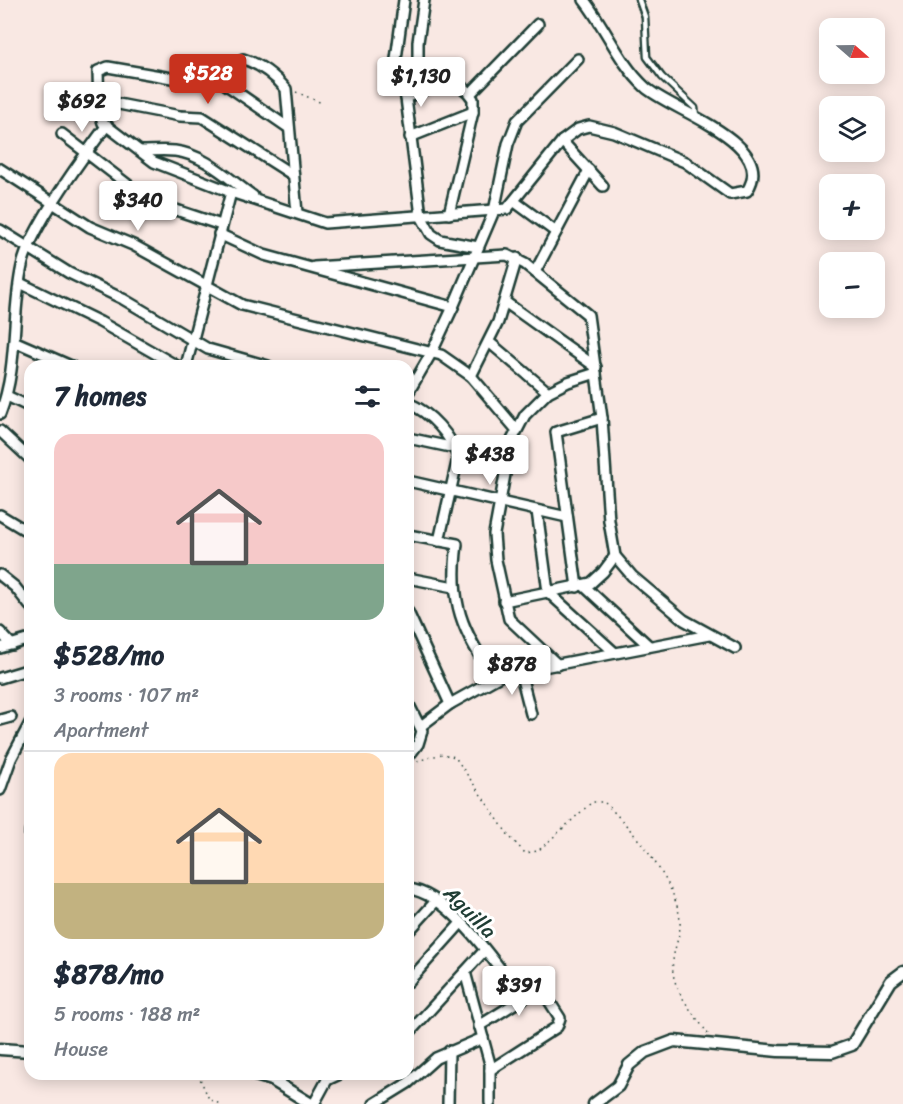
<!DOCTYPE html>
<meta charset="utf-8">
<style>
body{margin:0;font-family:Sriracha,sans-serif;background:#f2f2f3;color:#1f2937;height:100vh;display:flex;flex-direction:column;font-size:22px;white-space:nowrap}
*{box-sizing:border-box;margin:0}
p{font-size:20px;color:#747a83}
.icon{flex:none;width:33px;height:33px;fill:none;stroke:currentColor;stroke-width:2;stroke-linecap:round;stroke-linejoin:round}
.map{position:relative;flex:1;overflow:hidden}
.panel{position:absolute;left:24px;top:360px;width:390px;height:720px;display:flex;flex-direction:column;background:#fff;border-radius:18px;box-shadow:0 3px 15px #0003}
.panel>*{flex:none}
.needle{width:39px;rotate:110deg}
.controls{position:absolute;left:819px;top:18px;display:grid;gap:12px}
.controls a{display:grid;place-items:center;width:66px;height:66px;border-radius:12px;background:#fff;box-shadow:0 3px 15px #0003;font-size:30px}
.price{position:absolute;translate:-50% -51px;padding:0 14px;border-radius:6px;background:#fff;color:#222;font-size:20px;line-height:39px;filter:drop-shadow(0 2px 3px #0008)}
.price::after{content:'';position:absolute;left:50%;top:36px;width:18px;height:14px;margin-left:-9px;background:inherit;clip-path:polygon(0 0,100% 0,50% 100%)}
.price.on{background:#c8321e;color:#fff}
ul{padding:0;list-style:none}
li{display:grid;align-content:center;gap:12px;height:318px;padding:0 30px}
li+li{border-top:2px solid #e0e1e3}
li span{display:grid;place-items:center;height:186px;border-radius:18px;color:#555}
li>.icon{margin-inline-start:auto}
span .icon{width:108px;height:108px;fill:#fffc;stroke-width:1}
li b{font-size:26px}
h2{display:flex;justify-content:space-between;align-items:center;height:72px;padding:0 30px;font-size:26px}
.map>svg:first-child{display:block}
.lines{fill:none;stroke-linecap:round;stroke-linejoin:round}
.service-casing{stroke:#1f3d34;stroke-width:9}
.minor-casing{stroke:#1f3d34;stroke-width:14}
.tertiary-casing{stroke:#1f3d34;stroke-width:15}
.path{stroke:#1f3d34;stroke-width:1.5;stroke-dasharray:1.5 4.5;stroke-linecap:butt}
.service{stroke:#fff;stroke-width:4.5}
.minor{stroke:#fff;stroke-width:9}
.tertiary{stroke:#fff;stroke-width:10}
.labels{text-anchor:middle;stroke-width:6;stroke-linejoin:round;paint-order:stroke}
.street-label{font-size:21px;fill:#1f3d34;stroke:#fff}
</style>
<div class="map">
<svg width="903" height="1104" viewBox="0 0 903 1104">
<rect width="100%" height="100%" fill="#f9e8e3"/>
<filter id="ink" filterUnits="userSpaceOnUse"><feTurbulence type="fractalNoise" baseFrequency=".0167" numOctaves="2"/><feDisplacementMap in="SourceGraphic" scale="12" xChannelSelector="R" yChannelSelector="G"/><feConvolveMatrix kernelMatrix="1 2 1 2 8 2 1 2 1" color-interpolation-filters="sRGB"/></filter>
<g filter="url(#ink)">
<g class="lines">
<defs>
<path id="service" d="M639 0 645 17 647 57 662 77 695 108 696 116"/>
<g id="minor">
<path d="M404 0 396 59 406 98 421 216 431 234 440 240 478 247"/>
<path d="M212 75 289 128"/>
<path d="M418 92V42L424 0"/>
<path d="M470 94 538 24"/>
<path d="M406 98C430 87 455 70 473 99V112L449 214"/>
<path d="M98 100 180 116 202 117 293 175"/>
<path d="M62 134 149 201 221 225"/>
<path d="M410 137 473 112"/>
<path d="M562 141 603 186"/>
<path d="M141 151C152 151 164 150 175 151 204 154 230 180 253 196"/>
<path d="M0 169 90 227 133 245 242 305 441 355 471 376 516 429"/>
<path d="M515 202 556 232"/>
<path d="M297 213 286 89C274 75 260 64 243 59L195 82 108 67 98 71 99 110 103 123 154 162 231 192 325 223 507 209 562 141 578 129 589 126 614 132 685 162 730 194 747 191C779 142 669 110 645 87 619 63 606 28 584 0"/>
<path d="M0 230 69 273 123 299 208 349 268 366"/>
<path d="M219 234 264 255 453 307"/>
<path d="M314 267 507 255 525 264 588 315 602 418 609 521 615 556 632 576 684 620 735 648"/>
<path d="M535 272 589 170"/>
<path d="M20 283 100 322 177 366"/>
<path d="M505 302 596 367"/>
<path d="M16 342 71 366"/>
<path d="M489 342 548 392"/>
<path d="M186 366 231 192"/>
<path d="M471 376 498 322 517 258"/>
<path d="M408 393 432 352 453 307 494 211 508 144 517 121 578 59"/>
<path d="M7 396 30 407"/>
<path d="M408 403C430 412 452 436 458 458L439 541"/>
<path d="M0 414C19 365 11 316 22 266 30 229 83 157 107 125"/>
<path d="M0 431 30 459"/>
<path d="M408 438 455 448"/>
<path d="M408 481 567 517"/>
<path d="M537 511 548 592 615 653"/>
<path d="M0 515 30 533"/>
<path d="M408 535 457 544C449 603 462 630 494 678"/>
<path d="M0 575 15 587 30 606"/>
<path d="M408 578 454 587"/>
<path d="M583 585 649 646"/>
<path d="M577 587 556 432 602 418"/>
<path d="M504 601 591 583 603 572 615 556"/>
<path d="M408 612 450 704"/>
<path d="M0 632 12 645"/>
<path d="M0 648 30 639"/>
<path d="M558 665 509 619 496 560 494 534 511 442 525 415 548 392 568 382 596 373"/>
<path d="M520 671 531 714"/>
<path d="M0 678 30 669"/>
<path d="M408 703 422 731 418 744 408 757"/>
<path d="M0 720 11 717"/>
<path d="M421 726 450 704 502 675 709 635"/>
<path d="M0 790 11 759 30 723"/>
<path d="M30 831V837"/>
<path d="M408 889C449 892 498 967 522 998"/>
<path d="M408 932 436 901"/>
<path d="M465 972 490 1064V1103"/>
<path d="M408 982 461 923"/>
<path d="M479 1026 535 991 544 993 560 1018 557 1027 490 1070"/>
<path d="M408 1034 484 951"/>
<path d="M327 1080 340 1074"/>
<path d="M314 1104 327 1080"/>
<path d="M374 1104 408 1083 436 1058 483 1038"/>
<path d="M448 1104 449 1051"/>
</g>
<g id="tertiary">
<path d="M0 1049 30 1051"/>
<path d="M252 1074 272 1080 311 1104"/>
<path d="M594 1104 618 1086 629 1065 645 1052 674 1041 778 1051 832 1052 852 1045 891 981 903 972"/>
</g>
</defs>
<use href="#service" class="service-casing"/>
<use href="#minor" class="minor-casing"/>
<use href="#tertiary" class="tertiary-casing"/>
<g class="path">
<path d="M296 92 322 103"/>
<path d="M417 761 442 754 455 757 509 836 525 853 538 851 592 802H604C632 829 677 882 680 921 681 935 674 947 673 961 669 988 694 1013 708 1034"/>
<path d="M198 1074 209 1099 220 1104"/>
</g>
<use href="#service" class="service"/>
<use href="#minor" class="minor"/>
<use href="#tertiary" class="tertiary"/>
</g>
</g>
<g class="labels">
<g class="street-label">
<text transform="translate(470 912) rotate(45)" y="7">Aguilla</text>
</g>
</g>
</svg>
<div class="controls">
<a><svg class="needle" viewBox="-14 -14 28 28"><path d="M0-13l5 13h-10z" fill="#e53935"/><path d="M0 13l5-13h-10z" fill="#747a83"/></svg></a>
<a><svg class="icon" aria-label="layers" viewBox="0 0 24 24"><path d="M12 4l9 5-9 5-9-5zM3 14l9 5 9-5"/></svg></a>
<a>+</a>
<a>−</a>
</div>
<b class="price on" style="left:208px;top:105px">$528</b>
<b class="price" style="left:421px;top:108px">$1,130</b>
<b class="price" style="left:82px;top:133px">$692</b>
<b class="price" style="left:138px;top:232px">$340</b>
<b class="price" style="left:490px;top:486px">$438</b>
<b class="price" style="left:512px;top:696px">$878</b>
<b class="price" style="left:519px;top:1017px">$391</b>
<section class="panel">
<h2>7 homes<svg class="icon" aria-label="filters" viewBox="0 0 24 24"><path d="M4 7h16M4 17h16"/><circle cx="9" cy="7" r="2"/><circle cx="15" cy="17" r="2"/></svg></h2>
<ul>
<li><span style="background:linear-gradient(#f6c9c9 70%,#7fa58c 0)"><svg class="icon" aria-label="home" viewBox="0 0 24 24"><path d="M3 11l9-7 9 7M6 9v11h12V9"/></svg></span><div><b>$528/mo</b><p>3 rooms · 107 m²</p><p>Apartment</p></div></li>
<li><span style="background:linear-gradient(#ffd9b3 70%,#c2b280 0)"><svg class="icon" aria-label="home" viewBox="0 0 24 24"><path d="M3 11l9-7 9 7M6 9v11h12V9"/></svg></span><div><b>$878/mo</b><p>5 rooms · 188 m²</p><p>House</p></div></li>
</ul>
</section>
</div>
